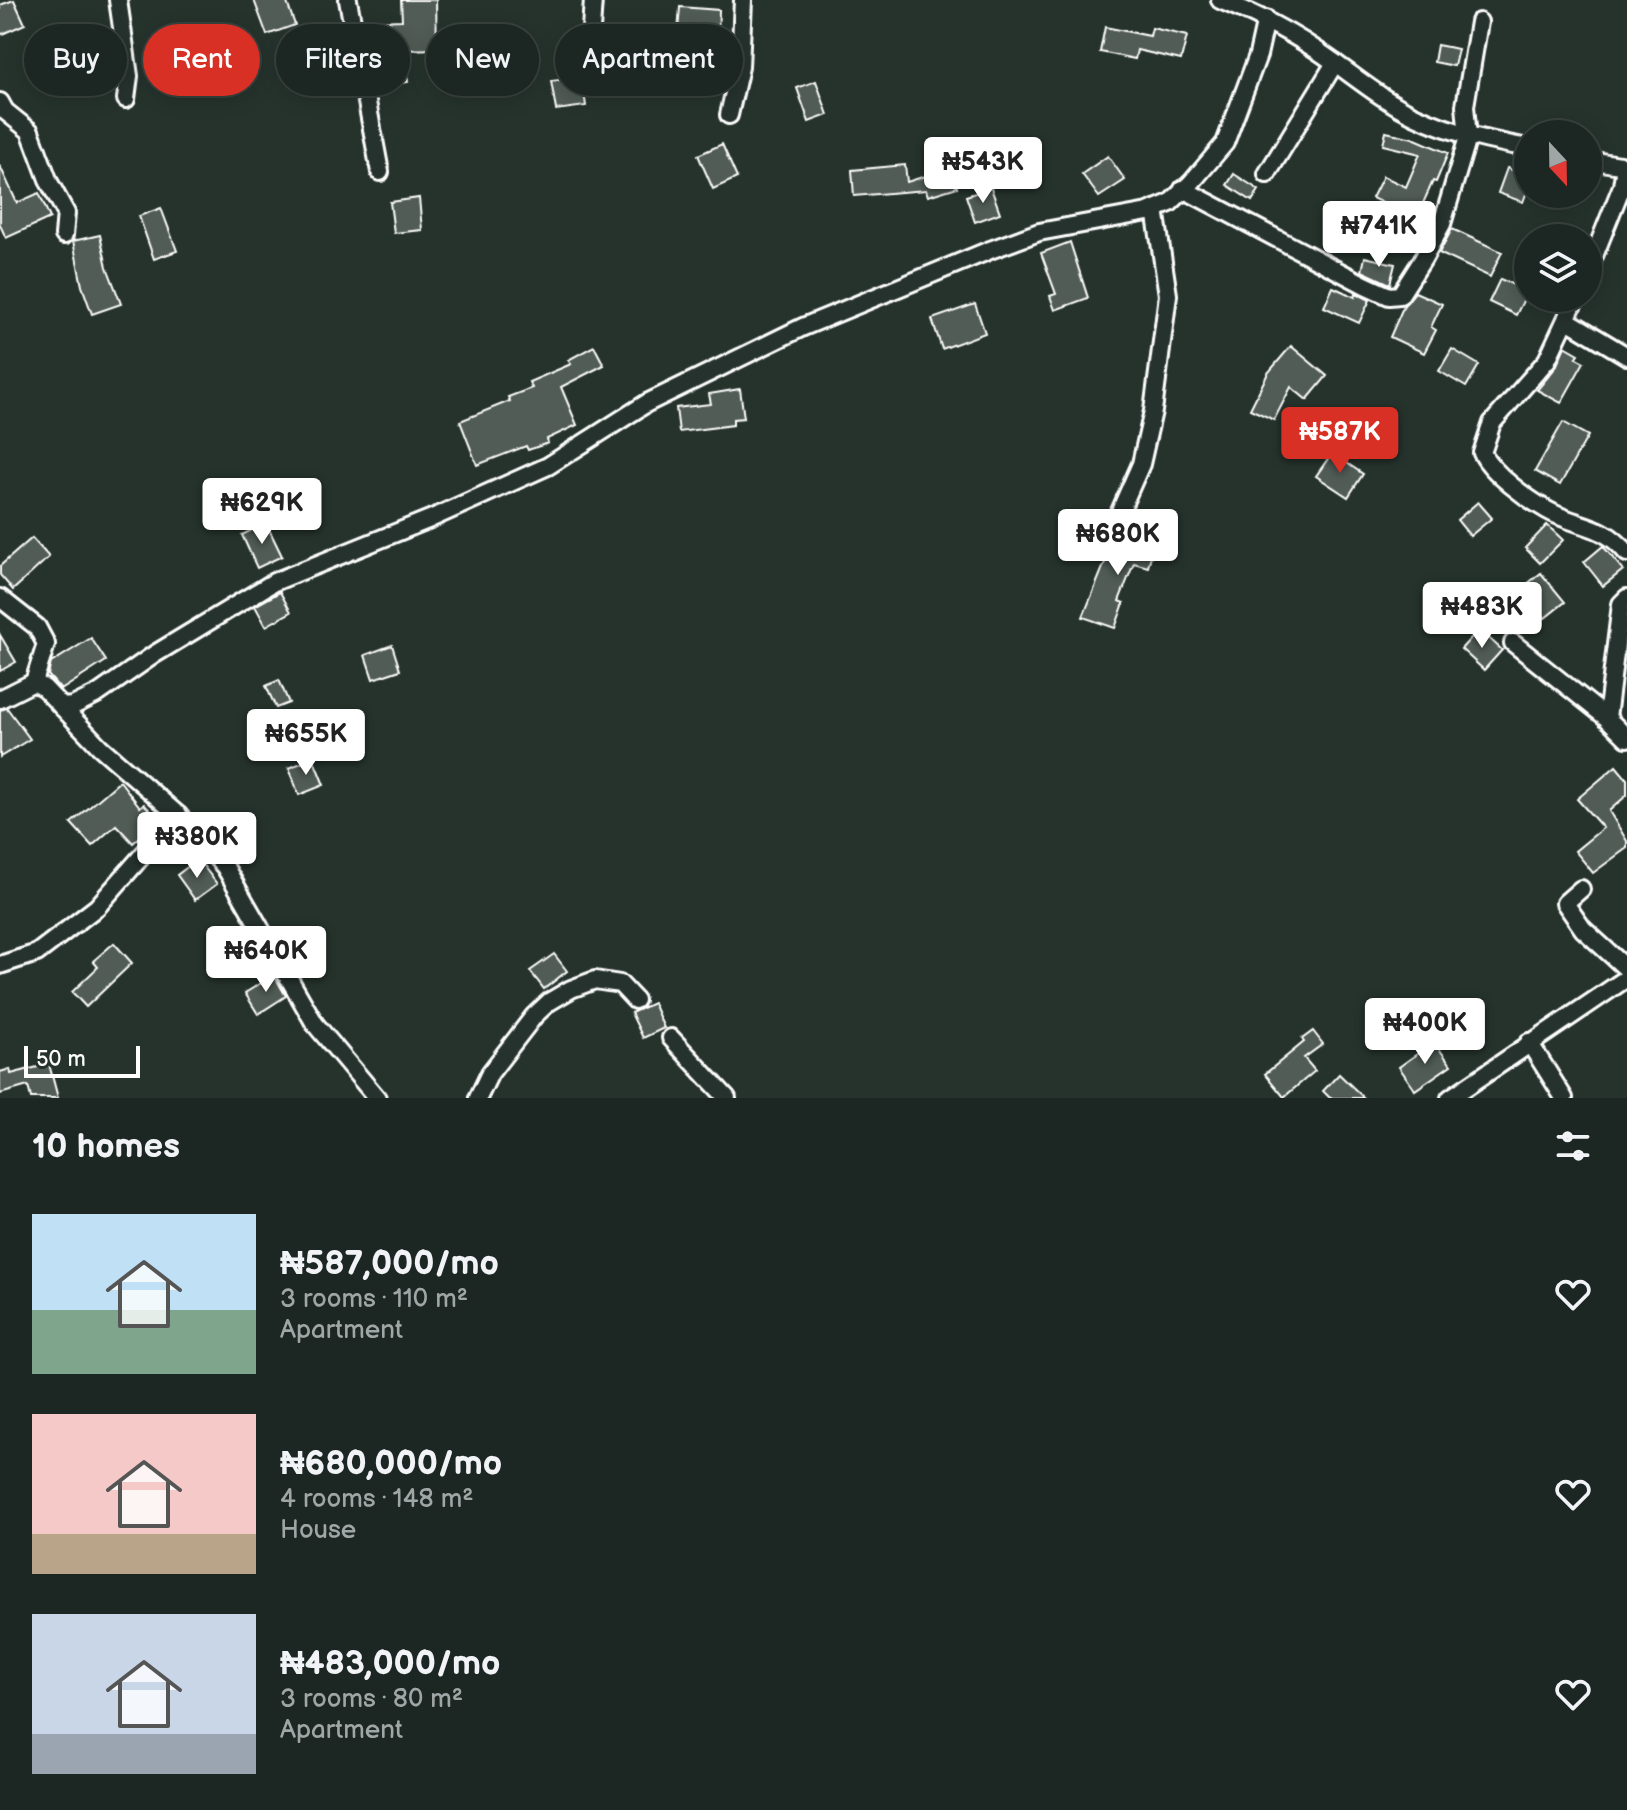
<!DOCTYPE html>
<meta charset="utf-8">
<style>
body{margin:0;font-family:"Balsamiq Sans",sans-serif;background:#29322f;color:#f1f3f6;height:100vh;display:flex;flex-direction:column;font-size:30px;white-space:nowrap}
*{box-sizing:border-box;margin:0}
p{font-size:26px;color:#a0a5a5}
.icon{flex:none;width:44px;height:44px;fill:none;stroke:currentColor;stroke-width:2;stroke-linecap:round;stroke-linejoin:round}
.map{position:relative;height:1098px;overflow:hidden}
.panel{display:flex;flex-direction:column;background:#1c2622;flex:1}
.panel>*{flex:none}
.top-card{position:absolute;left:24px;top:24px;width:800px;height:72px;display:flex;gap:16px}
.needle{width:52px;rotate:158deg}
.fabs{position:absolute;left:1514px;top:120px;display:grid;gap:16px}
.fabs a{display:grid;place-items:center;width:88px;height:88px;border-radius:50%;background:#1c2622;box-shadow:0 4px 20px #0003,0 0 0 2px #3a4340;font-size:40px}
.scale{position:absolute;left:24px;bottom:20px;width:116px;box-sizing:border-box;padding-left:8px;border:4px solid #fff;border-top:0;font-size:22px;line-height:28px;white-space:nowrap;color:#fff;-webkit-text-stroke:6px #26332d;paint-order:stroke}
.price{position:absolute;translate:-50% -68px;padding:0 18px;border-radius:8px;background:#fff;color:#222;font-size:26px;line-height:52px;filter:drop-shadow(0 2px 4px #0008)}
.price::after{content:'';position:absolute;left:50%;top:48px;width:24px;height:18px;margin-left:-12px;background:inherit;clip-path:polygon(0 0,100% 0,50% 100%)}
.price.active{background:#d93025;color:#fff}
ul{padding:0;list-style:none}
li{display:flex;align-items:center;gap:24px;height:200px;padding:0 32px}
li span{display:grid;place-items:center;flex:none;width:224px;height:160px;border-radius:0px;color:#555}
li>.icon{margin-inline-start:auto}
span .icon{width:96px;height:96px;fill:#fffc;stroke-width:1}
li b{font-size:34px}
h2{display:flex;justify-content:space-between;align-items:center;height:96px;padding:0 32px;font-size:34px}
.tag{padding:0 28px;border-radius:36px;background:#1c2622;box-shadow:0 4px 20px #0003,0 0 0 2px #3a4340;font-size:28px;line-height:72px}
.tag.active{background:#d93025;color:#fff}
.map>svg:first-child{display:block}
.building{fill:#515c57;stroke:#fff;stroke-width:2}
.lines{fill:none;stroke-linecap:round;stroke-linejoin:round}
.minor-casing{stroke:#fff;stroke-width:22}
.minor{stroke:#26332d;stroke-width:16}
</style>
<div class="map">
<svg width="1627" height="1098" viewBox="0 0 1627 1098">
<rect width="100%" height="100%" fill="#26332d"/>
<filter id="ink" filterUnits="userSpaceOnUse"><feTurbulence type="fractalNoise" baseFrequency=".0125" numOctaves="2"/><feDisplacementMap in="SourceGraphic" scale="16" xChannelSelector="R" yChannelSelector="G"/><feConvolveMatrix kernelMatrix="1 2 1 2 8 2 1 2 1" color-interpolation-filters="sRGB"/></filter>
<g filter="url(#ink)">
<g class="building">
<path d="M14 0 25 24 0 35V5Z"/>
<path d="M254 0H286L295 25 267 35Z"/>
<path d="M401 0H436L437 49 403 50 408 82 376 87 372 64 377 63 376 21 402 20Z"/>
<path d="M680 7 719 10 718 34 678 32Z"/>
<path d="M492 24 494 56 461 58 459 27Z"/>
<path d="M1105 27 1150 36 1152 28 1187 36 1181 60 1137 50 1135 59 1100 52Z"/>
<path d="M1437 45 1458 49 1454 66 1434 62Z"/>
<path d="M582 77 586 106 556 110 551 81Z"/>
<path d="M816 81 828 115 809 122 797 88Z"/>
<path d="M1386 132 1413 138 1448 153 1436 182 1433 181 1416 219 1372 198 1383 176 1406 187 1420 154 1383 145Z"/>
<path d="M722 144 737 178 713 189 698 155Z"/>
<path d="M1108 156 1125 180 1099 197 1082 174Z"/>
<path d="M905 165 907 182 951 168 957 187 928 196 926 190 854 196 852 170Z"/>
<path d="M0 166 17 203 39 193 50 218 6 238 0 225Z"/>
<path d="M1507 168 1528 176V189L1523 202 1498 193Z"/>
<path d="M1234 174 1259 190 1252 201 1227 185Z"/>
<path d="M991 188 1000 213 975 222 966 196Z"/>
<path d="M419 198 422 230 394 233 390 202Z"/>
<path d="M161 208 177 251 154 259 139 216Z"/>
<path d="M1352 225 1381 236 1376 247 1347 236Z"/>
<path d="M1452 229 1502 252 1490 277 1439 253Z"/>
<path d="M100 235 107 267 121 304 92 314 82 286 73 241Z"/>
<path d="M1070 242 1088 298 1055 310 1050 296 1056 294 1041 253Z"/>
<path d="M1365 257 1395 264 1390 284 1362 271Z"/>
<path d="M1500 279 1528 291 1516 315 1489 302Z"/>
<path d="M1333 287 1355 297 1356 293 1370 300 1359 323 1324 307Z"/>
<path d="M1415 292 1442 304 1431 327 1436 330 1424 353 1390 337 1404 305Z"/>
<path d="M975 304 985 333 942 349 932 319Z"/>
<path d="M594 346 604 365 561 387 577 425 547 439 548 443 528 450 526 446 477 465 460 421 510 401 508 397 532 388 529 382 571 364 568 360Z"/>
<path d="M1291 346 1327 376 1307 400 1291 387 1274 420 1250 409 1268 373Z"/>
<path d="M1565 346 1579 354 1576 358 1584 362 1561 403 1537 390 1556 367Z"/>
<path d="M1452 349 1479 365 1466 387 1439 371Z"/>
<path d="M740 389 744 418 733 419V425L679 432 676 408 711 404 709 394Z"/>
<path d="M1563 422 1588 436 1560 485 1535 471Z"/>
<path d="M1332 453 1363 474 1348 497 1316 476Z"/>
<path d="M1478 502 1492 518 1470 536 1457 520Z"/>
<path d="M266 523 282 556 257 568 242 535Z"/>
<path d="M1547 525 1563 540 1540 563 1525 548Z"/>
<path d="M1118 530 1155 540 1148 567 1134 563 1119 601 1124 603 1115 628 1083 617 1106 560 1110 561Z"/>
<path d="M32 538 49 557 13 590 0 575V566Z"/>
<path d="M1603 546 1623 570 1603 586 1584 562Z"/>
<path d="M1541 573 1565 602 1545 618 1521 589Z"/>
<path d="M280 592 291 612 266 626 255 606Z"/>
<path d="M1479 629 1502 650 1484 670 1461 649Z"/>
<path d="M0 635 16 662 0 671Z"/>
<path d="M91 638 106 661 61 690 48 675 51 663Z"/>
<path d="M392 645 400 670 373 679 365 655Z"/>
<path d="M279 680 289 703 276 708 266 686Z"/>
<path d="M7 708 30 739 0 757V710Z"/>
<path d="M313 758 324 785 299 795 289 768Z"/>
<path d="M1616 766 1627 779V795L1609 811 1627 841V848L1593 873 1575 851 1603 828 1577 799Z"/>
<path d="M120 781 140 807 144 804 159 820 133 843 116 825 92 846 71 823Z"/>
<path d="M198 859 217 884 195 900 177 875Z"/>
<path d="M114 943 132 963 86 1007 72 992 98 967 93 961Z"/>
<path d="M554 954 567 971 544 989 530 971Z"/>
<path d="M274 975 286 996 258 1014 245 993Z"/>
<path d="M653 1003 664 1028 643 1038 631 1013Z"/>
<path d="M1313 1031 1323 1044 1304 1058 1315 1071 1284 1097 1265 1074 1304 1042 1302 1039Z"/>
<path d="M1434 1042 1451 1065 1415 1090 1399 1067Z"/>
<path d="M49 1064 58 1098H31L28 1086 0 1094V1072L10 1069 11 1074Z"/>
<path d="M1339 1074 1364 1098H1330L1323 1091Z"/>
</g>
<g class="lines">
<defs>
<g id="minor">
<path d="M118 0 129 76 126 99"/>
<path d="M348 0 380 172"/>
<path d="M1220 0C1255 14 1287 30 1318 51 1351 73 1380 99 1416 116 1455 134 1487 140 1528 148"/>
<path d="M589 58 593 0"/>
<path d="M0 102 5 111 30 131 49 182 66 213 64 235"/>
<path d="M729 115 740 67 743 0"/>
<path d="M1588 160 1627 166"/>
<path d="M1267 174 1335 63"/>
<path d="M1183 189 1365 285 1389 296 1400 295 1423 259 1442 224 1468 137 1465 106 1479 22"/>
<path d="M1588 271 1622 186 1625 166"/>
<path d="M1576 298 1547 360 1492 423 1482 453C1493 474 1526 498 1547 510 1578 528 1602 522 1627 553"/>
<path d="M1567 320 1627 356"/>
<path d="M1118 516 1141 464 1153 411 1168 295 1155 209"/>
<path d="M0 598 37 627 46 644 34 682"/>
<path d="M1513 643 1607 718 1627 738"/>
<path d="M0 699 34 682 44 688 100 747 178 815 225 867 315 1024 377 1098"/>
<path d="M62 707 73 706 99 693 155 654 274 582 430 519 548 466 647 403 803 327 990 250 1039 232 1148 212 1170 203 1191 183 1225 143 1258 55 1266 19"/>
<path d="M1607 718 1621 604 1627 598"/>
<path d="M1581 889 1565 903 1583 929 1627 969"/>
<path d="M0 965 37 953 97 907 178 815"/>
<path d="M671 1038 727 1098"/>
<path d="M1529 1042 1564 1098"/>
<path d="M478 1098 490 1073 534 1016 549 1002 571 989 595 980 620 984 635 1000"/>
<path d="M1450 1098 1627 978"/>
</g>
</defs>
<use href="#minor" class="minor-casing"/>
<use href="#minor" class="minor"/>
</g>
</g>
</svg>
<div class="fabs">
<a><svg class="needle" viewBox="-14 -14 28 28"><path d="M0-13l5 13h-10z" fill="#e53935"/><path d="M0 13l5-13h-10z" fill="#a0a5a5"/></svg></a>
<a><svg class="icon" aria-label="layers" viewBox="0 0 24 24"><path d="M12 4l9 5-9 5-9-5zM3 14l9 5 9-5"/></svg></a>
</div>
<div class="scale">50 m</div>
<b class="price" style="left:983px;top:205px">₦543K</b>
<b class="price" style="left:1379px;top:269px">₦741K</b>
<b class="price active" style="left:1340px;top:475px">₦587K</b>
<b class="price" style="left:262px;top:546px">₦629K</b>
<b class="price" style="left:1118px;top:577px">₦680K</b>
<b class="price" style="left:1482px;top:650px">₦483K</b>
<b class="price" style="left:306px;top:777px">₦655K</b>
<b class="price" style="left:197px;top:880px">₦380K</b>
<b class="price" style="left:266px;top:994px">₦640K</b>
<b class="price" style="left:1425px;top:1066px">₦400K</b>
<div class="top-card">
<a class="tag">Buy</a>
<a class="tag active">Rent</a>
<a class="tag">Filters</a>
<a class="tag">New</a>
<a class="tag">Apartment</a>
</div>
</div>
<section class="panel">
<h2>10 homes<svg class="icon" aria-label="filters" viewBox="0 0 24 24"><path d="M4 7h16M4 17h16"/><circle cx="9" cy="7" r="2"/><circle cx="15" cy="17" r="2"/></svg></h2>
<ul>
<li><span style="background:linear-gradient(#bfe0f5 60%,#7fa58c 0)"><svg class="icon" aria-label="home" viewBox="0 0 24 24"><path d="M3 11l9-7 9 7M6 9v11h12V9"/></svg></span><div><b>₦587,000/mo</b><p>3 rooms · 110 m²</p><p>Apartment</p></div><svg class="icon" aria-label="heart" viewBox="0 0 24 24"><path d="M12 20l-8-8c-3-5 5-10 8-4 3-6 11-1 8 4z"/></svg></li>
<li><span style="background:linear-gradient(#f6c9c9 75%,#b9a48a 0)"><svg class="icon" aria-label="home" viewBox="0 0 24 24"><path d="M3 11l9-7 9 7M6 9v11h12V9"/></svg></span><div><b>₦680,000/mo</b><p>4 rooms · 148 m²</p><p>House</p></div><svg class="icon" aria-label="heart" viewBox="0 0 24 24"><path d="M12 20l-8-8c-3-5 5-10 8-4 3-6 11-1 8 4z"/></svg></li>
<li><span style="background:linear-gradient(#c9d6e8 75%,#9aa5b1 0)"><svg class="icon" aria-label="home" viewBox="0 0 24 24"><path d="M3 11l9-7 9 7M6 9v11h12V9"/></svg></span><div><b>₦483,000/mo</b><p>3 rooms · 80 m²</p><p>Apartment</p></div><svg class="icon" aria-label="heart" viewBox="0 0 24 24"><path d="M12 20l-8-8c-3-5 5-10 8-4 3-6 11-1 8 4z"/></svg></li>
</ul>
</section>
